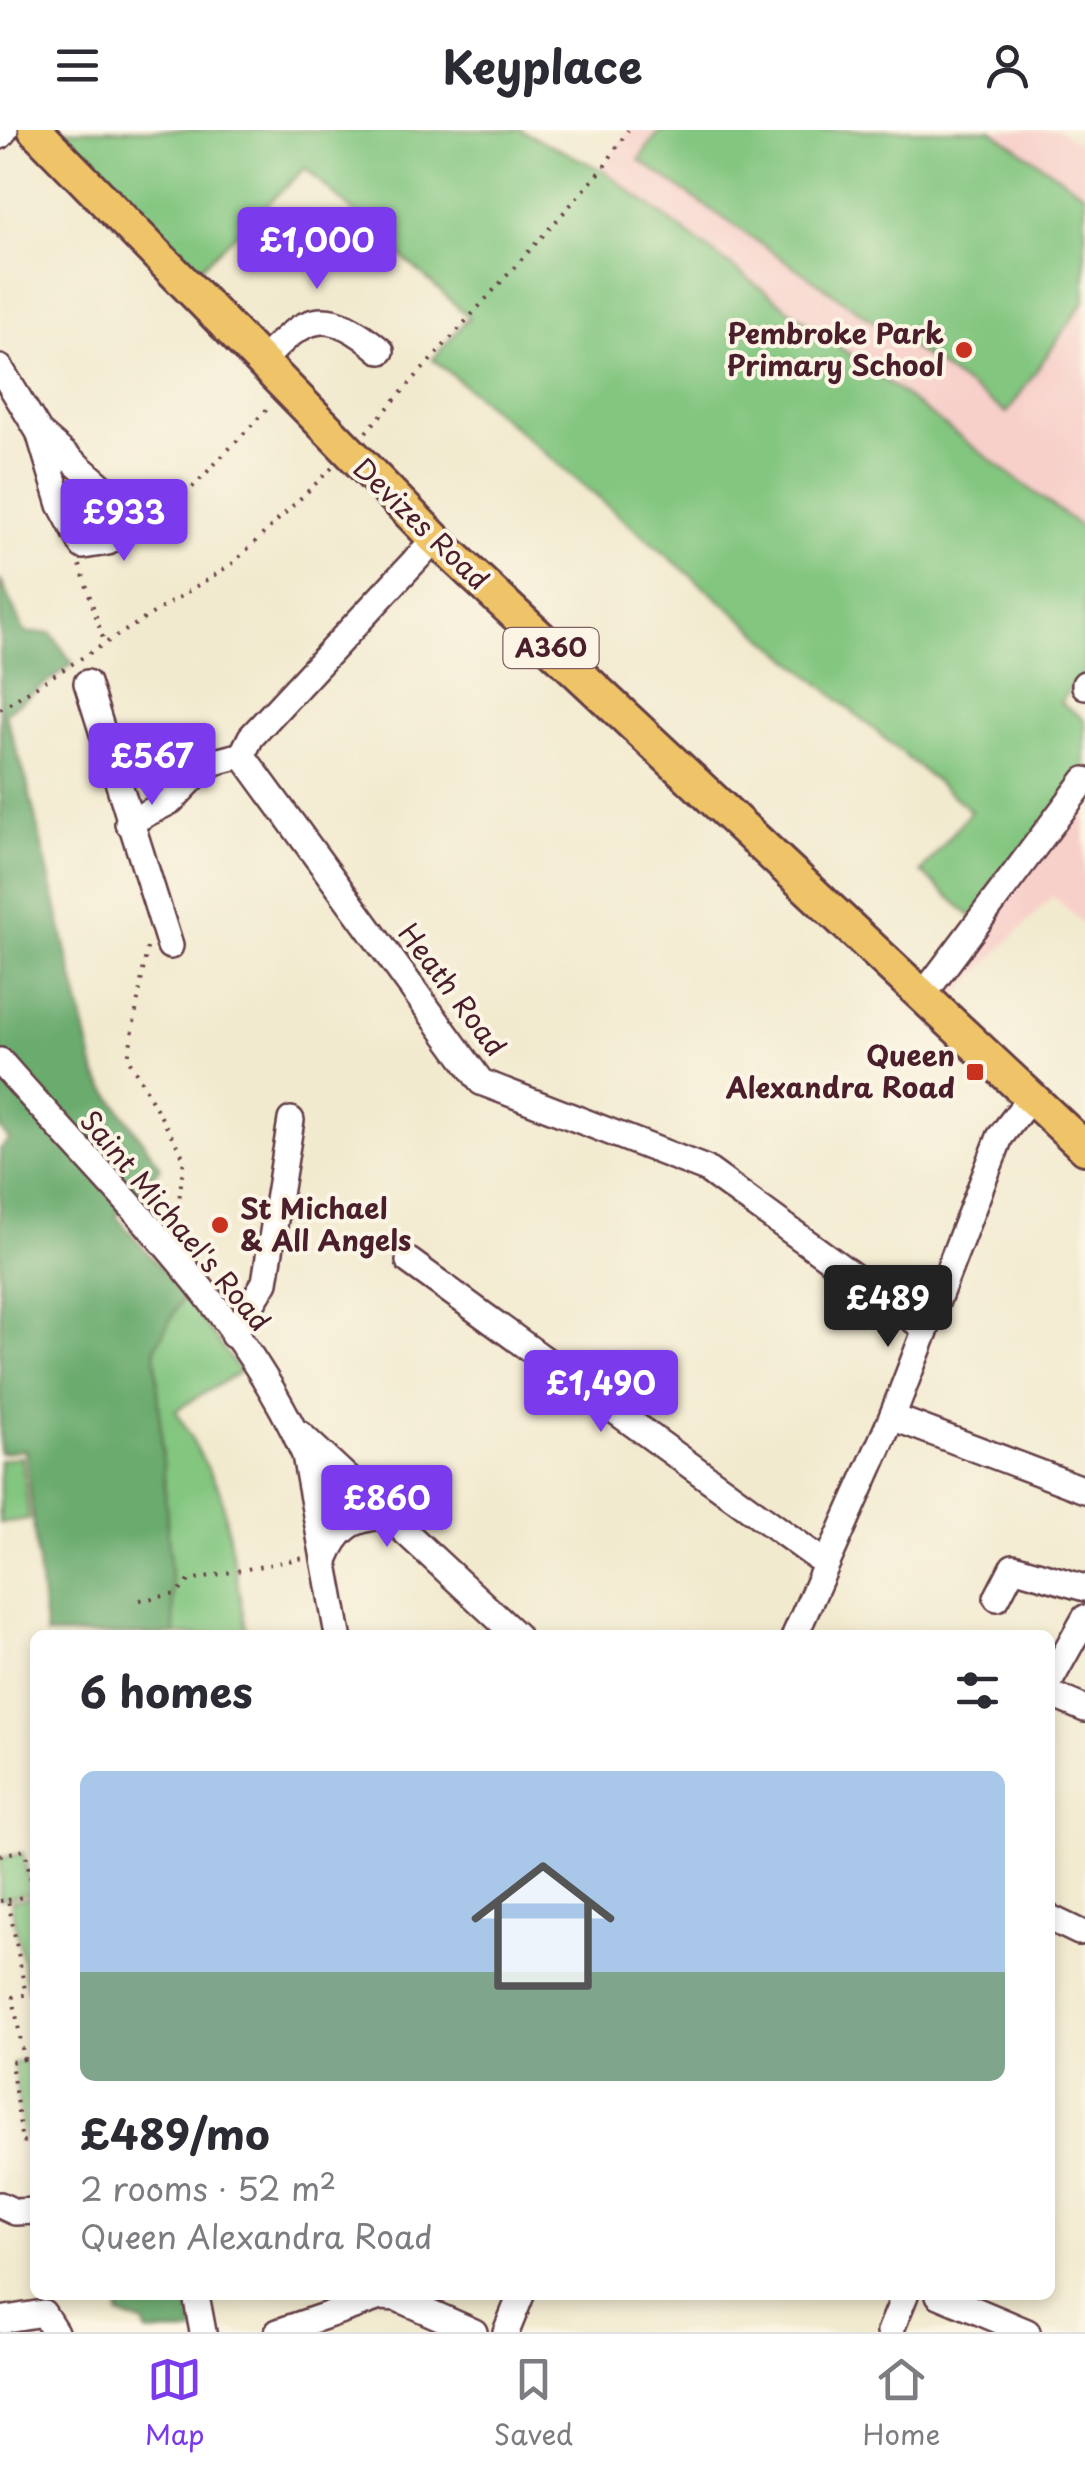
<!DOCTYPE html>
<meta charset="utf-8">
<style>
body{margin:0;font-family:"Playpen Sans",sans-serif;background:#f7f7f7;color:#2b2b33;height:100vh;display:flex;flex-direction:column;font-size:38px;white-space:nowrap}
*{box-sizing:border-box;margin:0}
p{font-size:32px;color:#7c7c81}
.icon{flex:none;width:55px;height:55px;fill:none;stroke:currentColor;stroke-width:2;stroke-linecap:round;stroke-linejoin:round}
.map{position:relative;flex:1;overflow:hidden}
.drawer{position:absolute;left:30px;top:1500px;width:1025px;height:670px;display:flex;flex-direction:column;background:#fff;border-radius:15px;box-shadow:0 5px 15px #0003}
.drawer>*{flex:none}
.price{position:absolute;translate:-50% -85px;padding:0 22px;border-radius:10px;background:#7c3aed;color:#fff;font-size:32px;line-height:65px;filter:drop-shadow(0 2px 5px #0008)}
.price::after{content:'';position:absolute;left:50%;top:60px;width:30px;height:22px;margin-left:-15px;background:inherit;clip-path:polygon(0 0,100% 0,50% 100%)}
.price.selected{background:#222;color:#fff}
ul{padding:0;list-style:none}
li{display:grid;align-content:center;gap:20px;height:530px;padding:0 50px}
li span{display:grid;place-items:center;height:310px;border-radius:15px;color:#555}
li>.icon{margin-inline-start:auto}
span .icon{width:180px;height:180px;fill:#fffc;stroke-width:1}
li b{font-size:42px}
h2{display:flex;justify-content:space-between;align-items:center;height:120px;padding:0 50px;font-size:42px}
header{display:flex;justify-content:space-between;align-items:center;height:130px;padding:0 50px;background:#fff;font-size:45px;font-weight:700}
.tabs{display:flex;justify-content:space-around;align-items:center;height:140px;border-top:2px solid #e1e1e2;background:#fff;font-size:28px;color:#7c7c81}
.tabs a{display:grid;justify-items:center;gap:5px}
.tabs .selected{color:#7c3aed}
.map>svg:first-child{display:block}
.built{fill:#f7d0ca}
.green{fill:#83c680;stroke:#667256;stroke-width:2.5}
.forest{fill:#6aab6e;stroke:#5a654c;stroke-width:2.5}
.lines{fill:none;stroke-linecap:round;stroke-linejoin:round}
.minor-casing{stroke:#633d44;stroke-width:30}
.major-casing{stroke:#633d44;stroke-width:38}
.path{stroke:#633d44;stroke-width:4;stroke-dasharray:2.5 8;stroke-linecap:butt}
.minor{stroke:#fff;stroke-width:25}
.major{stroke:#efc469;stroke-width:32}
.poi-dot{fill:#c8321e;stroke:#fcf5e5;stroke-width:4}
.labels{text-anchor:middle;stroke-width:8;stroke-linejoin:round;paint-order:stroke}
.shield{fill:#fcf5e5;stroke:#7f5f63;stroke-width:2.5}
.shield-label{font-size:25px;font-weight:bold;fill:#4a1f2b}
.poi-label{font-size:28px;font-weight:bold;fill:#4a1f2b;stroke:#fcf5e5;text-anchor:end}
.street-label{font-size:28px;fill:#4a1f2b;stroke:#fcf5e5}
</style>
<header><svg class="icon" aria-label="menu" viewBox="0 0 24 24"><path d="M4 6h16M4 12h16M4 18h16"/></svg>Keyplace<svg class="icon" aria-label="person" viewBox="0 0 24 24"><circle cx="12" cy="8" r="4"/><path d="M4 21q1-7 8-7t8 7"/></svg></header>
<div class="map">
<svg width="1085" height="2202" viewBox="0 0 1085 2202">
<rect width="100%" height="100%" fill="#fcf5e5"/>
<filter id="ink" filterUnits="userSpaceOnUse"><feTurbulence type="fractalNoise" baseFrequency=".01" numOctaves="2"/><feDisplacementMap in="SourceGraphic" scale="20" xChannelSelector="R" yChannelSelector="G"/><feConvolveMatrix kernelMatrix="1 2 1 2 8 2 1 2 1" color-interpolation-filters="sRGB"/></filter>
<filter id="wash" filterUnits="userSpaceOnUse"><feTurbulence type="fractalNoise" baseFrequency=".0048" numOctaves="4" result="noise"/><feDisplacementMap in="SourceGraphic" scale="40" xChannelSelector="R" yChannelSelector="G"/><feGaussianBlur stdDeviation="2.25" result="paint"/><feColorMatrix in="noise" values="0 0 0 0 0 0 0 0 0 0 0 0 0 0 0 0 0 1.4 0 .05"/><feComposite in="paint" operator="in"/></filter>
<g filter="url(#wash)">
<rect width="100%" height="100%" fill="#f2eacf"/>
<g class="built">
<path d="M628 0H1058L1085 18V400L602 40Z"/>
<path d="M1085 650V796L1053 766 938 884 921 868Z"/>
</g>
<g class="green">
<path d="M56 0H520L602 40 1085 400V540L1060 572 1085 590V649L980 794 921 742 971 681 433 229 469 187 305 38 197 141Z"/>
<path d="M660 0H991L1085 64V170L1007 283 639 30Z"/>
<path d="M184 1165 240 1242 176 1280 221 1363 247 1505H175L155 1218Z"/>
<path d="M22 1327 29 1389 0 1393V1330Z"/>
<path d="M318 1337 366 1376 332 1394Z"/>
<path d="M23 1723 31 1763 0 1769V1728Z"/>
<path d="M34 1767 35 1860 28 1861 11 1771Z"/>
<path d="M35 1929V2007L24 2010 13 1933Z"/>
</g>
<g class="forest">
<path d="M0 449 25 503H51L73 534 5 583 27 652 96 945 161 1037 116 1086 184 1165 155 1218 175 1505H46L25 1320 0 1323V1019L9 1010 0 998Z"/>
<path d="M119 2165H189L195 2202H146L144 2194 119 2185Z"/>
</g>
</g>
<g filter="url(#ink)">
<g class="lines">
<defs>
<g id="minor">
<path d="M0 6 5 0"/>
<path d="M262 232C307 182 329 177 381 221"/>
<path d="M0 238 39 302 61 375 83 416 108 412 122 396 115 368 39 302"/>
<path d="M435 409 251 607 242 625 481 952 706 1039 926 1199"/>
<path d="M87 553 170 816"/>
<path d="M1085 554V556"/>
<path d="M128 693 171 671 207 634 242 625"/>
<path d="M921 868 1085 650"/>
<path d="M0 931C104 1051 242 1178 305 1325L338 1505"/>
<path d="M409 1131 826 1434"/>
<path d="M233 1205 265 1152 291 990"/>
<path d="M892 1287 1085 1360"/>
<path d="M300 1304 516 1505"/>
<path d="M325 1430C338 1397 354 1387 390 1386"/>
<path d="M997 1468 1013 1437 1085 1458"/>
<path d="M795 1505 892 1287 1000 1007 1030 968"/>
<path d="M1050 1551 1085 1488"/>
<path d="M1050 1564 1085 1579"/>
<path d="M1050 1788 1079 1802"/>
<path d="M0 2075 15 2082 35 2081"/>
<path d="M196 2165 203 2202"/>
<path d="M939 2165 1027 2202"/>
<path d="M0 2190 43 2183 55 2202"/>
<path d="M278 2202 380 2167 397 2168 474 2202"/>
<path d="M506 2202 521 2165"/>
<path d="M890 2202 905 2165"/>
</g>
<path id="major" d="M35 0 435 409 1085 1018"/>
</defs>
<use href="#minor" class="minor-casing"/>
<use href="#major" class="major-casing"/>
<g class="path">
<path d="M366 302 602 40 628 0"/>
<path d="M144 397 170 381 270 276"/>
<path d="M80 435 104 512"/>
<path d="M0 579 232 434 332 338"/>
<path d="M147 818 128 928 184 1028 176 1097"/>
<path d="M140 1470 177 1464 190 1450 304 1428"/>
<path d="M0 1725 25 1720 35 1770"/>
<path d="M8 1770 32 1765"/>
<path d="M0 1771 8 1770 26 1865"/>
<path d="M35 1863 13 1867 24 1929 35 1927"/>
<path d="M24 1929 11 1932 22 2012 35 2010"/>
</g>
<use href="#minor" class="minor"/>
<use href="#major" class="major"/>
</g>
</g>
<g class="poi-dot">
<circle cx="964" cy="220" r="10"/>
<rect x="965" y="932" width="20" height="20" rx="5"/>
<circle cx="220" cy="1095" r="10"/>
</g>
<g class="labels">
<rect class="shield" x="503.5" y="498" width="95" height="40" rx="8"/>
<g class="shield-label">
<text x="551" y="527">A360</text>
</g>
<g class="poi-label">
<text x="944" y="214">Pembroke Park<tspan x="944" dy="32">Primary School</tspan></text>
<text x="955" y="936">Queen<tspan x="955" dy="32">Alexandra Road</tspan></text>
<text x="240" y="1089" text-anchor="start">St Michael<tspan x="240" dy="32">&amp; All Angels</tspan></text>
</g>
<g class="street-label">
<text transform="translate(421 394) rotate(44)" y="10">Devizes Road</text>
<text transform="translate(452 860) rotate(53)" y="10">Heath Road</text>
<text transform="translate(175 1091) rotate(50)" y="10">Saint Michael's Road</text>
</g>
</g>
</svg>
<b class="price" style="left:317px;top:162px">£1,000</b>
<b class="price" style="left:124px;top:434px">£933</b>
<b class="price" style="left:152px;top:678px">£567</b>
<b class="price selected" style="left:888px;top:1220px">£489</b>
<b class="price" style="left:601px;top:1305px">£1,490</b>
<b class="price" style="left:387px;top:1420px">£860</b>
<section class="drawer">
<h2>6 homes<svg class="icon" aria-label="filters" viewBox="0 0 24 24"><path d="M4 7h16M4 17h16"/><circle cx="9" cy="7" r="2"/><circle cx="15" cy="17" r="2"/></svg></h2>
<ul>
<li><span style="background:linear-gradient(#a9c7e8 65%,#7fa58c 0)"><svg class="icon" aria-label="home" viewBox="0 0 24 24"><path d="M3 11l9-7 9 7M6 9v11h12V9"/></svg></span><div><b>£489/mo</b><p>2 rooms · 52 m²</p><p>Queen Alexandra Road</p></div></li>
</ul>
</section>
</div>
<nav class="tabs">
<a class="selected"><svg class="icon" aria-label="map" viewBox="0 0 24 24"><path d="M3 6l6-2 6 2 6-2v14l-6 2-6-2-6 2zM9 4v14M15 6v14"/></svg>Map</a>
<a><svg class="icon" aria-label="saved" viewBox="0 0 24 24"><path d="M7 4h10v16l-5-4-5 4z"/></svg>Saved</a>
<a><svg class="icon" aria-label="home" viewBox="0 0 24 24"><path d="M3 11l9-7 9 7M6 9v11h12V9"/></svg>Home</a>
</nav>
